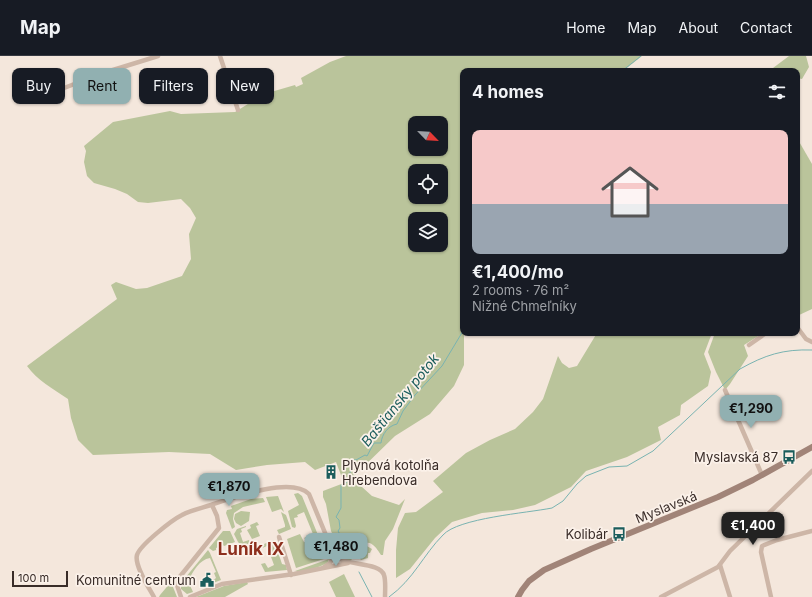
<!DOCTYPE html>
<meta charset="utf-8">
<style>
body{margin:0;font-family:Inter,sans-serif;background:#20242c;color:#f1f3f6;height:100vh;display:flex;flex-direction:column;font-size:15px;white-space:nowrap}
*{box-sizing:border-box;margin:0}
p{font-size:13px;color:#9ea1a6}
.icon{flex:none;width:22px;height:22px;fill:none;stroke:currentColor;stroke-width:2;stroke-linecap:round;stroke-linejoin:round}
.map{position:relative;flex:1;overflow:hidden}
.drawer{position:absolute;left:460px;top:12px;width:340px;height:268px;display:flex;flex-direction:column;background:#171b24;border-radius:8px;box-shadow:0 1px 3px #0004}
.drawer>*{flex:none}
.top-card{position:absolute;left:12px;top:12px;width:380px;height:36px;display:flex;gap:8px}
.needle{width:26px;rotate:115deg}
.tools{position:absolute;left:408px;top:60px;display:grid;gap:8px}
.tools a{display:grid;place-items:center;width:40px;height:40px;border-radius:8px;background:#171b24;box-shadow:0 1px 3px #0004;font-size:20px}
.scale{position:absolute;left:12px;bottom:10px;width:56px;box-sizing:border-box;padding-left:4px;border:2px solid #392c28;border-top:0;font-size:11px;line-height:14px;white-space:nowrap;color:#392c28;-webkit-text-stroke:3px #fbf1e9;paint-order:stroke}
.price{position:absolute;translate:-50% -34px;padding:0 9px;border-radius:8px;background:#91b0b1;color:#111;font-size:13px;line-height:26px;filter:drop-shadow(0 1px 2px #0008)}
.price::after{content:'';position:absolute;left:50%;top:24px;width:12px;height:9px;margin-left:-6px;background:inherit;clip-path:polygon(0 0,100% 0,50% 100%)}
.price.current{background:#222;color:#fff}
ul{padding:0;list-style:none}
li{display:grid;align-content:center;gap:8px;height:212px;padding:0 12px}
li span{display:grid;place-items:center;height:124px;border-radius:8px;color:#555}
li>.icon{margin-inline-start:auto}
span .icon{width:72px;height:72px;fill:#fffc;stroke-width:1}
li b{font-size:17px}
h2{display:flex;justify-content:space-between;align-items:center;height:48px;padding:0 12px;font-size:17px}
.tag{padding:0 14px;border-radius:8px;background:#171b24;box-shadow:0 1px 3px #0004;font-size:14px;line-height:36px}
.tag.current{background:#91b0b1;color:#111}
header{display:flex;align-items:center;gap:24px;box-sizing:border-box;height:56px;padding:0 20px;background:#171b24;border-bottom:1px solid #363941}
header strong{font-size:19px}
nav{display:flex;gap:22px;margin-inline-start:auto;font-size:14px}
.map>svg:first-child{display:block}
.green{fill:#bac49b;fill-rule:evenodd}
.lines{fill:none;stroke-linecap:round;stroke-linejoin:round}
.stream{stroke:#79b3b1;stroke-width:1}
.street{stroke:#cdb6a7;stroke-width:4.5}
.secondary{stroke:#a18478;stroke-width:6}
.labels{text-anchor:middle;stroke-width:3.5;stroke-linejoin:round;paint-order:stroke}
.poi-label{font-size:13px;fill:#392c28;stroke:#fbf1e9;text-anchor:end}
.street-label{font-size:13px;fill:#392c28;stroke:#fbf1e9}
.water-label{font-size:14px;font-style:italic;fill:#1b5d5c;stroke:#fbf1e9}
.district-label{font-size:17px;font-weight:bold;fill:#8d2e1c;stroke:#fbf1e9}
</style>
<header>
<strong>Map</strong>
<nav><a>Home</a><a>Map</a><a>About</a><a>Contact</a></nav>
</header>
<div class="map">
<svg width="812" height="541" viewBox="0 0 812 541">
<rect width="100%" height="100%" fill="#f4e7dc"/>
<g class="green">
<path d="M346 0H642L623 15H463V277H464V309L454 330 430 358 395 380 352 422 372 440 399 449 405 443 393 473 385 485 383 499H381C379 496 376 491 373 489 364 482 355 491 355 500L348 507 334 499 338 496 339 492 331 475 326 448 323 441V435L344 427 336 406 315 414 305 406 267 409 236 414 210 398 169 396 93 399 78 384 71 362 68 343C53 333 37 324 27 310L117 243 111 229 116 226 136 233 147 232 182 220 191 203 189 178 196 162 190 152 181 143 148 147 138 146 127 138 115 133 94 127 87 120 84 106 86 95 84 90 113 66 170 55 181 58 235 56 256 43 261 42 271 36 295 29 296 31 303 28 301 22 330 6ZM415 67H441V93H415ZM415 115H441V141H415ZM415 163H441V189H415Z"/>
<path d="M789 0H806L809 11 802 23 797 22V15H769Z"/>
<path d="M797 82 812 108V253L797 260Z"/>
<path d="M597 277H712L704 298 711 316 708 330 681 349 680 359 658 371 661 384 627 401 586 415 571 431 535 449 513 454 482 457 452 466 435 482 410 513 396 522V494L398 472 405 457 416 456 443 436 433 425 466 397 490 384 515 373 533 356 543 343 558 300 562 307 569 312 577 310Z"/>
<path d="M715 277H763L744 289 748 300 730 328 725 334 716 316 708 296Z"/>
<path d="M298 437 302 440 318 479H317L318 481 306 484 304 482 313 478 304 456 297 459 298 461 294 462 296 470 295 472 292 471 288 455 299 449 294 438Z"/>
<path d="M278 440 284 456 281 453 272 456 266 441Z"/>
<path d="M263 442 265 446 243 451 234 457 233 463 235 471 232 473 226 457 227 454 232 453 231 450 251 443Z"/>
<path d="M241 455 250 456 249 465 241 470 236 467 234 463 235 458Z"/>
<path d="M281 456 286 459 291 473 279 478 277 474 285 471V469Z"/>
<path d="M257 466 259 469 256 470 260 480 252 483 247 474 251 472 250 469Z"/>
<path d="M246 471 241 473 242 476 240 477 243 486 249 484 252 491 244 493 238 486 234 478 237 473 246 470Z"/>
<path d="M223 475H230L235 486 224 490 223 489 216 492V494L213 495 209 492Z"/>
<path d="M300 478 304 486H307L325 494 327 501 318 496 313 498V502L317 503 320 499 327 502 296 512 287 483Z"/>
<path d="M320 482 324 492 309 485 319 482Z"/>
<path d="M274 484 282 508 286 509 287 514 265 516 261 508 265 507 268 512 274 509 267 490 260 493 261 496 257 498V493L259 490Z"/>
<path d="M365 489 372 493 370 497H368V502L361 504C356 498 358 492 365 489Z"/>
<path d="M208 494 210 497 221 524 213 527 212 525 216 522 214 517 216 516 210 502C199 504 194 514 188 525L193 536 187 538 181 533V527Z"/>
<path d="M329 503 328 506C322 511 303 517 295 515Z"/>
<path d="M344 518 355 541H336L329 526Z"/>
<path d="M171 526 177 541H159L160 539Z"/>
<path d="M247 526 248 528 225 541H196L224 530Z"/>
</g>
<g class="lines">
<g class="stream">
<path d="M622 15 641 0"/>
<path d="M353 500 338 475 340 472 339 464 336 461 341 452V429L347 426 352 422 349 418 351 415V404H356L365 399 367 400 374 387H381C382 378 388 370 397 368L403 355 415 339 442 310 463 275"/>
<path d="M359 516 372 541"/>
<path d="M389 541C414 523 423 499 443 479 458 462 527 457 552 452L563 445 577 428 586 420 609 411 627 410 653 395 740 313C765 299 783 293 812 294"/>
</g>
<g class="street">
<path d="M220 0 238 54"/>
<path d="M59 34 100 18 158 0"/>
<path d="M797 271 806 283 812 286"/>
<path d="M749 289 766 277"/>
<path d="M725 334 762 419"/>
<path d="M279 481 291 519"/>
<path d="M720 509 730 541"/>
<path d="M324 511 330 507 334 499"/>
<path d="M154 541C149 532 134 509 137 499 140 489 172 464 182 459 191 454 202 452 211 449 232 442 291 420 309 438L335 501C348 510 380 506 384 519 386 525 385 534 385 541"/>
<path d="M181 541 177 529 178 523 219 472 217 460 212 449"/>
<path d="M190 541 222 528 294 518 348 507"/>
<path d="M661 541 718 511 730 495 812 415"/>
<path d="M771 541 761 496 762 490 777 484 812 475"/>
</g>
<path class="secondary" d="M518 541 522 534 529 525 544 514 591 493 718 441 753 424 812 391"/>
</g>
<defs>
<symbol id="bus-bare" viewBox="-9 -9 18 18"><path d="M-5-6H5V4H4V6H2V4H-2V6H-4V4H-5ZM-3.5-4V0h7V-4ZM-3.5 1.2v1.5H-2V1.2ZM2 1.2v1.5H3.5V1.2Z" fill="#1b5d5c" stroke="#fbf1e9" stroke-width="2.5" paint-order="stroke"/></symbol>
<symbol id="building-bare" viewBox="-9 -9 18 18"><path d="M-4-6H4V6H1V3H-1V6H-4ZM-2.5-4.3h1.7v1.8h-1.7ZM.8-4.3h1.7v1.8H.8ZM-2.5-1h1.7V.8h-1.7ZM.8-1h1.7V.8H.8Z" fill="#1b5d5c" stroke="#fbf1e9" stroke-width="2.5" paint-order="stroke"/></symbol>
<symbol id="civic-bare" viewBox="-9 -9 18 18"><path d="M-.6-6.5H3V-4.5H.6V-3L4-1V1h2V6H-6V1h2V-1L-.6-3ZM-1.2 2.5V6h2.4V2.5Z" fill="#1b5d5c" stroke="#fbf1e9" stroke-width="2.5" paint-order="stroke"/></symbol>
</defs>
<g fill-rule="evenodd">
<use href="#bus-bare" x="779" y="391" width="20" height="20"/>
<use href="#building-bare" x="321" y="406" width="20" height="20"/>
<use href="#bus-bare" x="609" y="468" width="20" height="20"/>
<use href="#civic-bare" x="197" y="514" width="20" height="20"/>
</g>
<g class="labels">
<g class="poi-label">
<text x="778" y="406">Myslavská 87</text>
<text x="342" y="414" text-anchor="start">Plynová kotolňa<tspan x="342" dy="15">Hrebendova</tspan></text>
<text x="608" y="483">Kolibár</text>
<text x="196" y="529">Komunitné centrum</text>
</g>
<g class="street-label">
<text transform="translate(666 451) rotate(-22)" y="5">Myslavská</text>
</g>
<g class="water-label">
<text transform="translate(400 344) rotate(-51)" y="5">Baštiansky potok</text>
</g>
<g class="district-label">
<text x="251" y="499">Luník IX</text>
</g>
</g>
</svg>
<div class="tools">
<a><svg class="needle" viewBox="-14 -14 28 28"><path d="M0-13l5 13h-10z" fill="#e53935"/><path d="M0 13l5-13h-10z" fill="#9ea1a6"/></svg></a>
<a><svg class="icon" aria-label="locate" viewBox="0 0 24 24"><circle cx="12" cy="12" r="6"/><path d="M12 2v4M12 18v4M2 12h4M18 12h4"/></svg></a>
<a><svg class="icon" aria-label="layers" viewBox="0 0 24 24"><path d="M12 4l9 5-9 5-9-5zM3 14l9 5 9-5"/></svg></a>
</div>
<div class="scale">100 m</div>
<b class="price" style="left:751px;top:373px">€1,290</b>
<b class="price" style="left:229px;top:451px">€1,870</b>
<b class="price current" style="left:753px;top:490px">€1,400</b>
<b class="price" style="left:336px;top:511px">€1,480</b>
<div class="top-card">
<a class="tag">Buy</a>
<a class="tag current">Rent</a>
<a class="tag">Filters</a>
<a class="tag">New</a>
</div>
<section class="drawer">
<h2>4 homes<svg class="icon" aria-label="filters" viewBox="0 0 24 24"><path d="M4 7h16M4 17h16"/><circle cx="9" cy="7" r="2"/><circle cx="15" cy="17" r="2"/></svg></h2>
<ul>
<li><span style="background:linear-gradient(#f6c9c9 60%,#9aa5b1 0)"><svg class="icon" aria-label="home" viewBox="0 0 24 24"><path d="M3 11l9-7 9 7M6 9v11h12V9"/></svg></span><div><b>€1,400/mo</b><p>2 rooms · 76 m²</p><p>Nižné Chmeľníky</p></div></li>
</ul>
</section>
</div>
